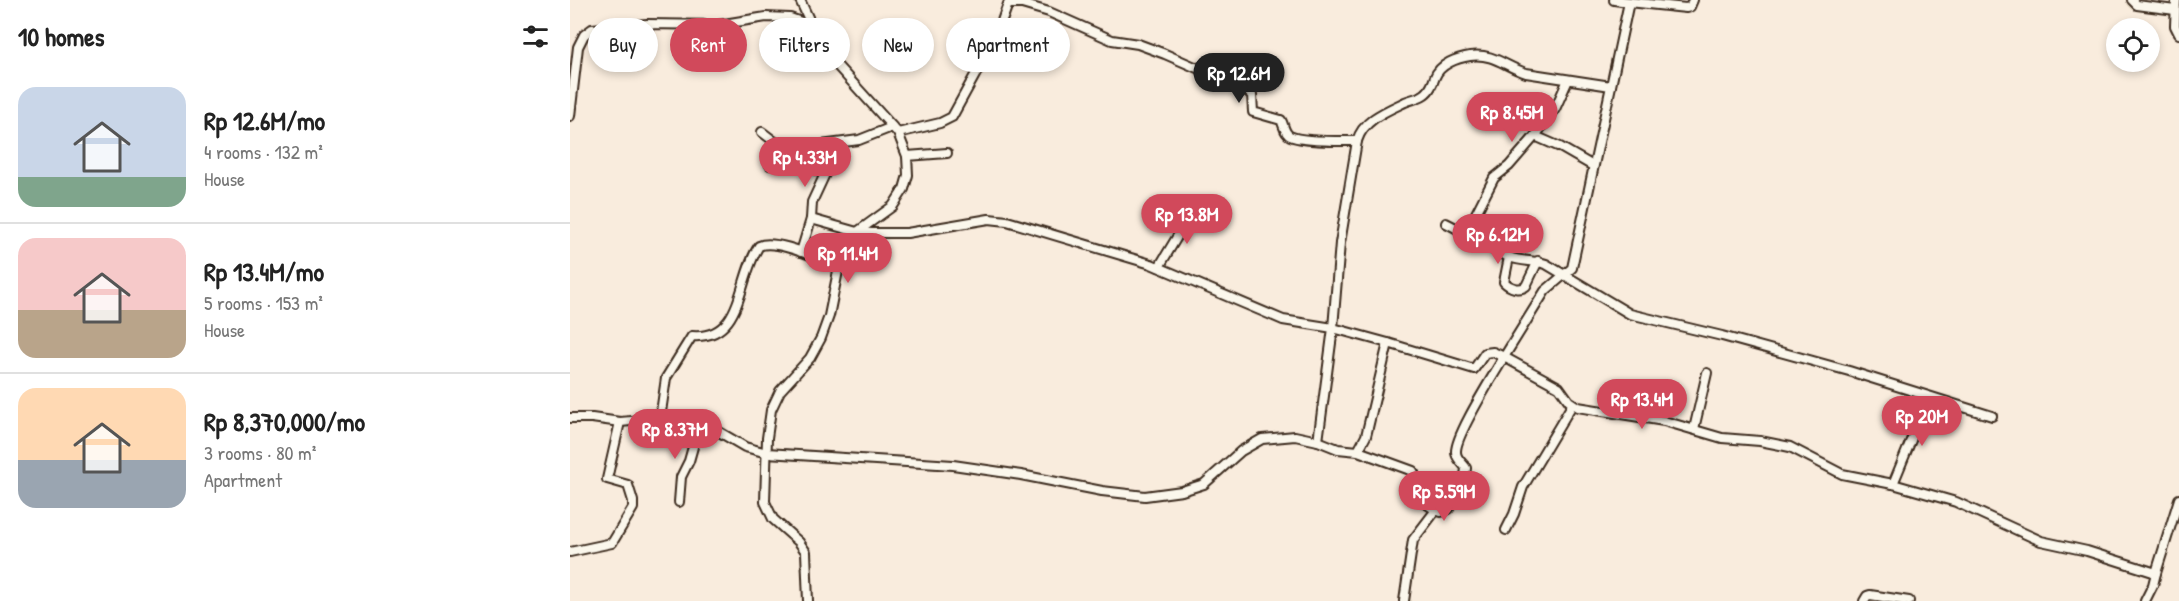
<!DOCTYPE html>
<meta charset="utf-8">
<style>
body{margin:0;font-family:"Patrick Hand",sans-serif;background:#f2f2f2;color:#222;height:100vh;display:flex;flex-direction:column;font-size:22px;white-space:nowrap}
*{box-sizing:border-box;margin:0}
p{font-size:20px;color:#767676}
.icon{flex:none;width:33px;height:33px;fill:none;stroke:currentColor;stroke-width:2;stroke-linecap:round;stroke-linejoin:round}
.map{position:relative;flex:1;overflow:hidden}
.panel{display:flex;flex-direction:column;background:#fff;width:570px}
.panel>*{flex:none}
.banner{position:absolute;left:18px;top:18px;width:570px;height:54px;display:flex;gap:12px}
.controls{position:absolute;left:1536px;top:18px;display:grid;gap:12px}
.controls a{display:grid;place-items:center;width:54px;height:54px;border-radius:50%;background:#fff;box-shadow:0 3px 9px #0003;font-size:30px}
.price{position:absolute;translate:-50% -51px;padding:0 14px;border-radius:21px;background:#d1495b;color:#fff;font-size:20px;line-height:39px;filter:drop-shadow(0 2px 3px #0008)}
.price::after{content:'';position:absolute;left:50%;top:36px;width:18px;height:14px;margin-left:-9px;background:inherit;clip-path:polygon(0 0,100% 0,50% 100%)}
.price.active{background:#222;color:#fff}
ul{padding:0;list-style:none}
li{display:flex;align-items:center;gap:18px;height:150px;padding:0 18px}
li+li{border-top:2px solid #e0e0e0}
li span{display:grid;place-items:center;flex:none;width:168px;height:120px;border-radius:18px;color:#555}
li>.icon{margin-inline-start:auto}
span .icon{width:72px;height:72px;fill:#fffc;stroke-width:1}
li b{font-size:26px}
h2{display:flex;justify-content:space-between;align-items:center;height:72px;padding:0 18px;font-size:26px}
.pill{padding:0 21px;border-radius:27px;background:#fff;box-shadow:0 3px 9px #0003;font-size:21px;line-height:54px}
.pill.active{background:#d1495b;color:#fff}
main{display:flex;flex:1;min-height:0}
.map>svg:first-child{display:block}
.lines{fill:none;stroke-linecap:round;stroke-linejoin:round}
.minor-casing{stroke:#3b2a1e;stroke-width:12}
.minor{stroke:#fbf7ec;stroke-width:8}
</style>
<main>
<section class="panel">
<h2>10 homes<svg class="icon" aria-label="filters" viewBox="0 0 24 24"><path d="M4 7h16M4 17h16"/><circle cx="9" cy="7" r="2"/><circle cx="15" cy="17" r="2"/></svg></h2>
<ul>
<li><span style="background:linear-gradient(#c9d6e8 75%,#7fa58c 0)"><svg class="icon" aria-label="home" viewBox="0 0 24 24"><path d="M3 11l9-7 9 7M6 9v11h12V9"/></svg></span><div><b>Rp 12.6M/mo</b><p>4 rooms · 132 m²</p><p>House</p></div></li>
<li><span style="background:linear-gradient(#f6c9c9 60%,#b9a48a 0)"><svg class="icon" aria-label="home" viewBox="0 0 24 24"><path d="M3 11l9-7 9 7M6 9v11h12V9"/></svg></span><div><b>Rp 13.4M/mo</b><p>5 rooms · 153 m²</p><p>House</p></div></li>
<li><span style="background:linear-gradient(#ffd9b3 60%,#9aa5b1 0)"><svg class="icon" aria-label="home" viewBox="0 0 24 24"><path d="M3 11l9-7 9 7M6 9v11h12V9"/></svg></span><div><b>Rp 8,370,000/mo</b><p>3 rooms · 80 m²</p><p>Apartment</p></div></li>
</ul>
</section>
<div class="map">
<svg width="1609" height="601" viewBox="0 0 1609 601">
<rect width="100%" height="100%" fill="#f9ecdd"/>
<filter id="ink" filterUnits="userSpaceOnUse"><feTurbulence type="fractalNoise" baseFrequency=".0167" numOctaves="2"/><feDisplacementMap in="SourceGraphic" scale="12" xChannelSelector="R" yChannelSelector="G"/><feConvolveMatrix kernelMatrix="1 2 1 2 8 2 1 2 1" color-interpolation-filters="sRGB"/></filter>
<g filter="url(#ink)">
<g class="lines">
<defs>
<g id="minor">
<path d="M230 0 253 50 328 133 337 156 338 175 334 189 323 206 287 232 269 266 259 316 251 338 240 358 210 391 201 410 197 438 195 502 203 519 229 542 236 552 238 601"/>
<path d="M1044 0 1059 2"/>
<path d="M1123 0 1120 7 1116 8 1059 2 1002 268 975 291 934 357 989 387 999 401 1008 407 1094 421 1152 438 1190 441 1220 447 1272 474 1323 484 1386 502 1471 541 1517 551 1586 573 1609 499"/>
<path d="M1562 0 1567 5 1605 10"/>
<path d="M1606 0 1605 26 1609 34"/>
<path d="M0 116 8 47 14 35 22 29 77 24 148 25 196 17 220 18 240 25"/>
<path d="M192 132 209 145"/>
<path d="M328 133 370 123 382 117 427 35 438 4H452L479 12 542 40 568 44 595 54 673 88 682 95 683 112 711 120C714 125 714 133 720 136 732 142 771 141 787 141"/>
<path d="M965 136 985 109 998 80"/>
<path d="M337 156 377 153"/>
<path d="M200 165 209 145 229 157 251 145 289 140 322 127"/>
<path d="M241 219 287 232 302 233H337L419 219 437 221 581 264 713 320 763 328 748 441"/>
<path d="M876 223C897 233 917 248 939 257 952 262 964 260 976 264L1060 314 1152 336 1279 371 1422 416"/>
<path d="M896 233 924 178 939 166 965 136 990 147 1023 166"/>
<path d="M231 252 241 219 242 202 255 174 239 167 231 156"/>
<path d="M939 257 934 282C940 288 950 291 956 286L968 261"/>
<path d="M589 267 616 222 619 213"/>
<path d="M818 343 763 328 770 243 787 141C793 120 816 111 835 102 842 99 851 98 856 93 861 89 863 83 865 77 870 64 887 58 900 56 924 53 934 66 956 73L1041 86"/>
<path d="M0 418H22L50 422 84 419 122 420 139 426 175 447 197 453 383 465 451 475 532 491 575 496 612 491 634 484 671 451 692 439 725 436 748 441 768 449 788 451 796 436 818 343 904 369 915 353 923 352 934 357C924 375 885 435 886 452 886 459 893 463 896 468L895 476 879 509 871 512 866 510"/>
<path d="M90 419 96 378 122 336C174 340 167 278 189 246 206 238 251 260 269 266"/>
<path d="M1124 429 1137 373"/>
<path d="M788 451 843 471 846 477 844 489 845 497 866 510 843 540 834 601"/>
<path d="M1323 484 1344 433 1342 428 1332 420"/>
<path d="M109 502 111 477 119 461 130 422"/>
<path d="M936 530 944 514 953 487 1002 405"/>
<path d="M0 552 42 543 63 508V501L58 485 37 479 50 422"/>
<path d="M1294 601 1297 596 1300 595 1339 601"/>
<path d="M1575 601 1583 585 1586 573"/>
</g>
</defs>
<use href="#minor" class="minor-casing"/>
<use href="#minor" class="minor"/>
</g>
</g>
</svg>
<div class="controls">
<a><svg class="icon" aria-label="locate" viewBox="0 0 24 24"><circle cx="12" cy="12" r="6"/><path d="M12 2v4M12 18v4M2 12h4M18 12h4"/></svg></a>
</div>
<b class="price active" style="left:669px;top:104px">Rp 12.6M</b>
<b class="price" style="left:942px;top:143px">Rp 8.45M</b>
<b class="price" style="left:235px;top:188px">Rp 4.33M</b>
<b class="price" style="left:617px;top:245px">Rp 13.8M</b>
<b class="price" style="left:928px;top:265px">Rp 6.12M</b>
<b class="price" style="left:278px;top:284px">Rp 11.4M</b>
<b class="price" style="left:1072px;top:430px">Rp 13.4M</b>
<b class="price" style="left:1352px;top:447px">Rp 20M</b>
<b class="price" style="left:105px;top:460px">Rp 8.37M</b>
<b class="price" style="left:874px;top:522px">Rp 5.59M</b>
<div class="banner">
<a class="pill">Buy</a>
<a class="pill active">Rent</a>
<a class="pill">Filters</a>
<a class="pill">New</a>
<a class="pill">Apartment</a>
</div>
</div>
</main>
